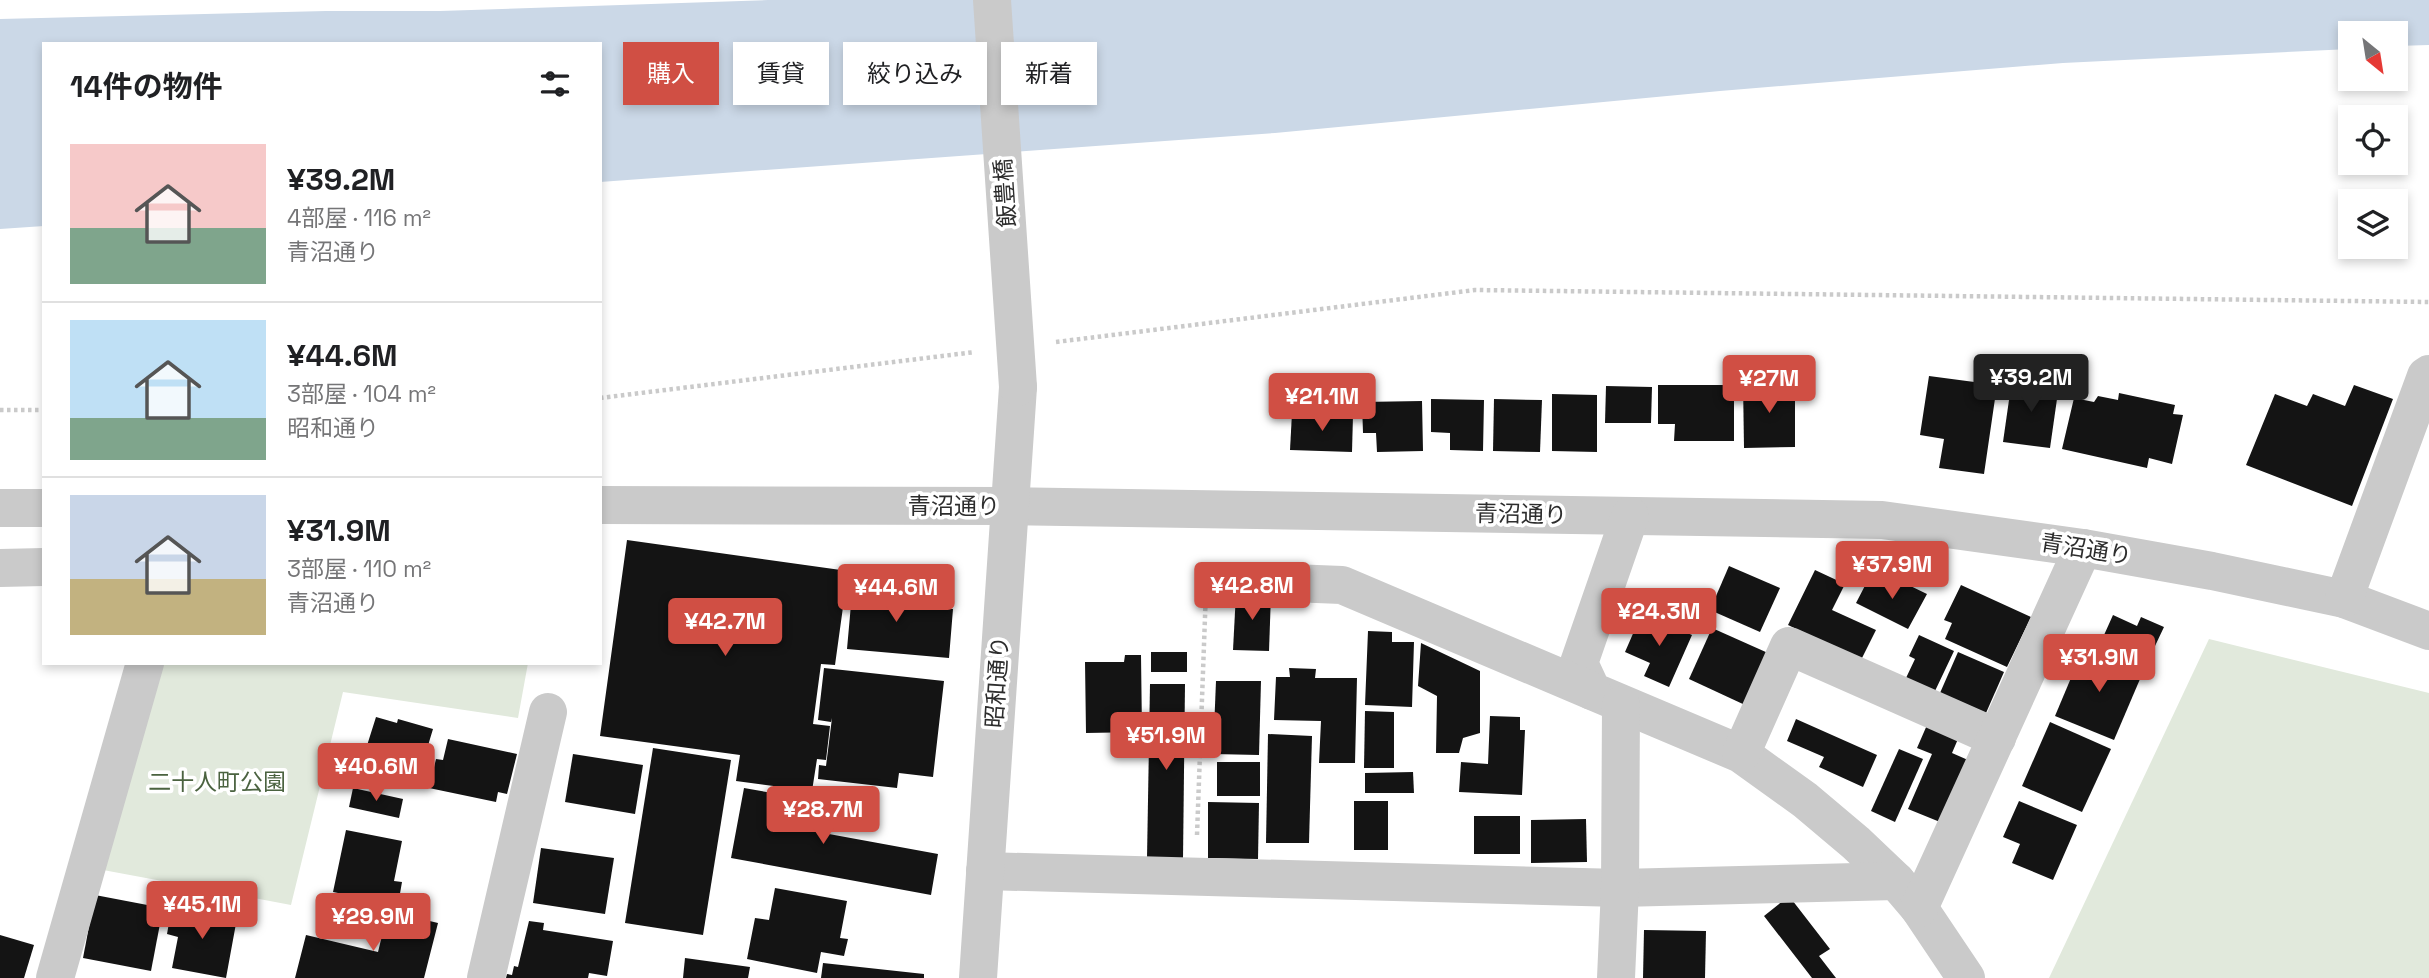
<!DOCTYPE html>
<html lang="ja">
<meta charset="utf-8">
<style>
body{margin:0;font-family:"Space Grotesk","Noto Sans JP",sans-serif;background:#f6f6f6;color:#202124;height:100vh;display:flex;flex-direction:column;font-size:26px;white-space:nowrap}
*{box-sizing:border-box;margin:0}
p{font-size:23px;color:#757577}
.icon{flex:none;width:38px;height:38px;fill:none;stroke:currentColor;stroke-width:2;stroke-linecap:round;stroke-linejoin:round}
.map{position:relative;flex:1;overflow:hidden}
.sheet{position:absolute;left:42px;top:42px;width:560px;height:623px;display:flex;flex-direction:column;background:#fff;border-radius:0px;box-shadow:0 4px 10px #0003}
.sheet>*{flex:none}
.hud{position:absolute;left:623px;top:42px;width:665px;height:63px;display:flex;gap:14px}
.needle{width:46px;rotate:150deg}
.tools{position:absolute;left:2338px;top:21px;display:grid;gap:14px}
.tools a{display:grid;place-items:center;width:70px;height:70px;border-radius:0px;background:#fff;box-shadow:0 4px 10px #0003;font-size:35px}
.price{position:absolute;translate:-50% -60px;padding:0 16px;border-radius:7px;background:#d04f44;color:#fff;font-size:23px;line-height:46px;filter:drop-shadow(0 2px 4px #0008)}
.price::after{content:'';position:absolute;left:50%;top:42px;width:21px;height:16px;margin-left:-10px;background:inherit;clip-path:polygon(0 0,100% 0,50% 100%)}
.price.active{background:#222;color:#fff}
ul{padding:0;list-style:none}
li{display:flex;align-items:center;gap:21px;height:175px;padding:0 28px}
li+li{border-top:2px solid #e0e0e0}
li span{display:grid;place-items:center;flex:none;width:196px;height:140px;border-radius:0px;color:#555}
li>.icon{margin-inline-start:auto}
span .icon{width:84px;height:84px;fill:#fffc;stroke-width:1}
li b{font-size:30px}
h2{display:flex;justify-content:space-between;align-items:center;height:84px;padding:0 28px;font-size:30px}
.pill{padding:0 24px;border-radius:0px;background:#fff;box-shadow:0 4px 10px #0003;font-size:24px;line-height:63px}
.pill.active{background:#d04f44;color:#fff}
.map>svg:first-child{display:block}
.green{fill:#e1e9dc}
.water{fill:#cbd8e7}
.building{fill:#141414}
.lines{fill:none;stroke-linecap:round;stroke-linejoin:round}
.path{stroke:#cacaca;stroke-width:4.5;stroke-dasharray:3.5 3.5;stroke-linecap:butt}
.minor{stroke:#cacaca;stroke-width:38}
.minor-bridge{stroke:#cacaca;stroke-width:38}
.labels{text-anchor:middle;stroke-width:7;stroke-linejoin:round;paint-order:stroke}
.street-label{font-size:23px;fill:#2d2d2d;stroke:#fff}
.park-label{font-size:23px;fill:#4b6340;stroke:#fff}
</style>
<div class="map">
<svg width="2429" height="978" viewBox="0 0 2429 978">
<rect width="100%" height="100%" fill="#fff"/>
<g class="green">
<path d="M2209 639 2429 693V978H2049Z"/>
<path d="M145 663H528L518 718 343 692 291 905 87 867Z"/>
</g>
<path class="water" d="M768 0H2429V45L2396 46V33H2350V49L2063 63 1720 91 1275 133 600 182V44H44V226L0 229V19L326 11H440Z"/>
<g class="building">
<path d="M1929 376 1997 385 1984 474 1939 468 1944 439 1920 435Z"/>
<path d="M2012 379 2059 385 2050 448 2003 442Z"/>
<path d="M1743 382H1795V447L1744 448Z"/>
<path d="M1658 385H1734V441H1674L1675 424H1658Z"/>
<path d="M2354 385 2393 399 2352 506 2246 465 2275 394 2307 406 2313 394 2345 406Z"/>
<path d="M1606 386 1652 387 1651 423H1605Z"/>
<path d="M2119 393 2175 405 2173 414 2183 415 2172 464 2149 458 2147 468 2062 449 2074 398 2094 402 2098 396 2118 400Z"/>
<path d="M1552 394 1597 395V452L1552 451Z"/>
<path d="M1431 399 1484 400 1483 451 1450 450V433L1431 432Z"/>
<path d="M1494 399 1542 400 1540 452 1493 451Z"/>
<path d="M1422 401 1423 451 1377 452 1376 433H1363L1362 402Z"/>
<path d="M1292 413 1353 415 1352 452 1290 450Z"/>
<path d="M627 540 848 571 835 665 821 664 813 724 830 726 826 760 817 759 812 791 736 781 740 755 600 736Z"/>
<path d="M1729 566 1780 588 1760 632 1710 610Z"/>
<path d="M1815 570 1845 584 1832 610 1876 630 1861 660 1788 625Z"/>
<path d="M1870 576 1892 587 1896 579 1927 594 1908 629 1856 603Z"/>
<path d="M853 582 898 586 896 605 953 609 949 658 847 649Z"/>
<path d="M1961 585 2031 617 2007 667 1945 639 1952 623 1944 620Z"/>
<path d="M1236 593 1271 594 1269 651 1233 650Z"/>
<path d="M1642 613 1692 635 1669 687 1644 676 1650 663 1625 652Z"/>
<path d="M2113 615 2137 626 2141 617 2164 627 2146 665 2100 644Z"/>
<path d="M1712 628 1768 653 1745 705 1689 679Z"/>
<path d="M1368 631 1392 632V642H1414L1412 707 1365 705Z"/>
<path d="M1919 635 1954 651 1935 691 1906 678 1915 659 1909 656Z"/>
<path d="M1421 643 1480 671V733L1463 738 1459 753H1436L1437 696 1418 686Z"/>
<path d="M2084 647 2143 672 2114 740 2055 716Z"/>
<rect x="1151" y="652" width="36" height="20"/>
<path d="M1958 652 2004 672 1986 713 1940 693Z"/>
<path d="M1125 655H1141L1142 732 1086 733 1085 662H1124Z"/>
<path d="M824 668 944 681 933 777 899 773 897 788 818 779 819 765 826 766 832 718 831 722 818 720Z"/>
<path d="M1289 668 1316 669 1315 678H1357L1355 763H1319L1321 721 1274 720 1276 677H1290Z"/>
<path d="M1216 681H1261L1259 755 1213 754Z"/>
<path d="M1150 684H1185L1183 859H1147Z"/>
<path d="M1365 711 1394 712V768H1364Z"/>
<path d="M1490 716 1520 717V730H1525L1522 795 1459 792 1461 762 1488 764Z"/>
<path d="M376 717 397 723 398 719 433 729 423 762 414 760 408 780 386 774 384 782 358 774Z"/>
<path d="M1796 719 1877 755 1863 787 1819 767 1824 757 1787 741Z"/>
<path d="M2050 722 2111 749 2082 812 2022 786Z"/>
<path d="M1927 725 1958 739 1952 753 1968 760 1940 822 1908 809 1932 754 1917 748Z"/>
<path d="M1268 734 1312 736 1309 843H1266Z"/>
<path d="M448 739 517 754 507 794 498 792 496 802 429 788 436 759 443 760Z"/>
<path d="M653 748 731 760 703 935 625 923Z"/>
<path d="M1899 749 1923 759 1895 822 1871 811Z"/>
<path d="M573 754 643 765 635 814 565 802Z"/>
<rect x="1217" y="762" width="43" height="34"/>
<path d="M1413 772 1414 793H1365V773Z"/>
<path d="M353 788 403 799 399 818 349 807Z"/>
<path d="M744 788 823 802 818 832 938 854 931 895 731 858Z"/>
<rect x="1354" y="801" width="34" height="49"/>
<path d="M2019 801 2077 825 2053 880 2012 863 2020 844 2003 837Z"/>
<path d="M1208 802 1259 803 1258 859 1208 858Z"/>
<rect x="1474" y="816" width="46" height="38"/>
<path d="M1586 819 1587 862 1531 863V820Z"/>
<path d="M346 830 402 841 394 881 402 882 398 905 333 892Z"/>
<path d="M541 848 614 858 605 914 533 903Z"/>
<path d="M775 888 847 901 840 938 848 939 844 956 821 952 817 973 747 959 755 918 769 920Z"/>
<path d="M95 895 163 908 151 971 83 958Z"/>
<path d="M1789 896 1830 949 1819 956 1836 978H1812L1764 916Z"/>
<path d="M172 906 237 918 226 978 172 968 178 937 167 934Z"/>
<path d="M388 911 438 923 424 978H295L306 935 378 952Z"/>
<path d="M529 921 544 923 543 930 613 941 607 976 589 973 588 978H506L507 974 512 975 514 966 518 967Z"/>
<path d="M1644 930 1706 931 1705 978H1643Z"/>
<path d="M0 935 34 945 24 978H0Z"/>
<path d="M685 958 750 967 748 978H683Z"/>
<path d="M823 963 924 974V978H821Z"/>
</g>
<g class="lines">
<g class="path">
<path d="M1056 342 1475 290 2429 302"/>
<path d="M600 398 975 352"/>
<path d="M0 410H44"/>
<path d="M1197 835 1207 563"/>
</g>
<g class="minor">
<path d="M600 505 1008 506 1882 520 2083 548 2212 571 2344 599 2429 631"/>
<path d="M0 508H44"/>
<path d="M1630 516 1579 663 1592 691 1741 754 1805 800 1856 843 1896 881 1919 908 1966 978"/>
<path d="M0 568 44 567"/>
<path d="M1291 583 1342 585 1592 691"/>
<path d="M2344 599 2426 376 2429 374"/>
<path d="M1741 754 1789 646 1997 738"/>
<path d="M985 871 1620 888 1896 881"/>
<path d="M1919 908 2083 548"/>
<path d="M55 978 145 663"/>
<path d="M486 978 548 712"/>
<path d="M978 978 1018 387"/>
<path d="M1616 978 1620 888 1621 705"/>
</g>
<path class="minor-bridge" d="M992 0 1018 387"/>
</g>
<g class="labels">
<g class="street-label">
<text transform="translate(1005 193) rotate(-94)" y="8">飯豊橋</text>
<text x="954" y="514">青沼通り</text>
<text transform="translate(1521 514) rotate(1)" y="8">青沼通り</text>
<text transform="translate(2086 549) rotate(9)" y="8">青沼通り</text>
<text transform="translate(997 682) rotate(-86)" y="8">昭和通り</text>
</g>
<g class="park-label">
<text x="217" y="790">二十人町公園</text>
</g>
</g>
</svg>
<div class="tools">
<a><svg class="needle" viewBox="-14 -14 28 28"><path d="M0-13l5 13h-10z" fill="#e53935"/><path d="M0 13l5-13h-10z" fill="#757577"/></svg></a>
<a><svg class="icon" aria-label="locate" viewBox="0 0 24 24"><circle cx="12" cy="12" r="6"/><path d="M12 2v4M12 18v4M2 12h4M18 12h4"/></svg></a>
<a><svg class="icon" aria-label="layers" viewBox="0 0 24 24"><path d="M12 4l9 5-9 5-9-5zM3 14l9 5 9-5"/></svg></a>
</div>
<b class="price active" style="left:2031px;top:414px">¥39.2M</b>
<b class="price" style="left:1769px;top:415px">¥27M</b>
<b class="price" style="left:1322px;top:433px">¥21.1M</b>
<b class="price" style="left:1892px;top:601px">¥37.9M</b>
<b class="price" style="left:1252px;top:622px">¥42.8M</b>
<b class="price" style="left:896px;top:624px">¥44.6M</b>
<b class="price" style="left:1659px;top:648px">¥24.3M</b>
<b class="price" style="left:725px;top:658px">¥42.7M</b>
<b class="price" style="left:2099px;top:694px">¥31.9M</b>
<b class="price" style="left:1166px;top:772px">¥51.9M</b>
<b class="price" style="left:376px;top:803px">¥40.6M</b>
<b class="price" style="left:823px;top:846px">¥28.7M</b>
<b class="price" style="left:202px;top:941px">¥45.1M</b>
<b class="price" style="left:373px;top:953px">¥29.9M</b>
<div class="hud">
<a class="pill active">購入</a>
<a class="pill">賃貸</a>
<a class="pill">絞り込み</a>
<a class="pill">新着</a>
</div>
<section class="sheet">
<h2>14件の物件<svg class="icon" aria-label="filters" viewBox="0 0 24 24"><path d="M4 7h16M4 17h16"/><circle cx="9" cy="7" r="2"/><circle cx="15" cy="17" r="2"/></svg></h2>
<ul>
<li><span style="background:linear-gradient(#f6c9c9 60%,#7fa58c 0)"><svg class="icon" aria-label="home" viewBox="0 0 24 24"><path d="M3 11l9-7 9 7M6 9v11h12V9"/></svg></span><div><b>¥39.2M</b><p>4部屋 · 116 m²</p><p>青沼通り</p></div></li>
<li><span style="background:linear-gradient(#bfe0f5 70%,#7fa58c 0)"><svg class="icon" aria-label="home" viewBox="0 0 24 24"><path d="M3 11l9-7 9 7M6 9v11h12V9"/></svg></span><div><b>¥44.6M</b><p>3部屋 · 104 m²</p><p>昭和通り</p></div></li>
<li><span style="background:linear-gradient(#c9d6e8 60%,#c2b280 0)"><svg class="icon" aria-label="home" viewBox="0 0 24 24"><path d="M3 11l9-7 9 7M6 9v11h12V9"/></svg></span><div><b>¥31.9M</b><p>3部屋 · 110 m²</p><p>青沼通り</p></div></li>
</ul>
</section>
</div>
